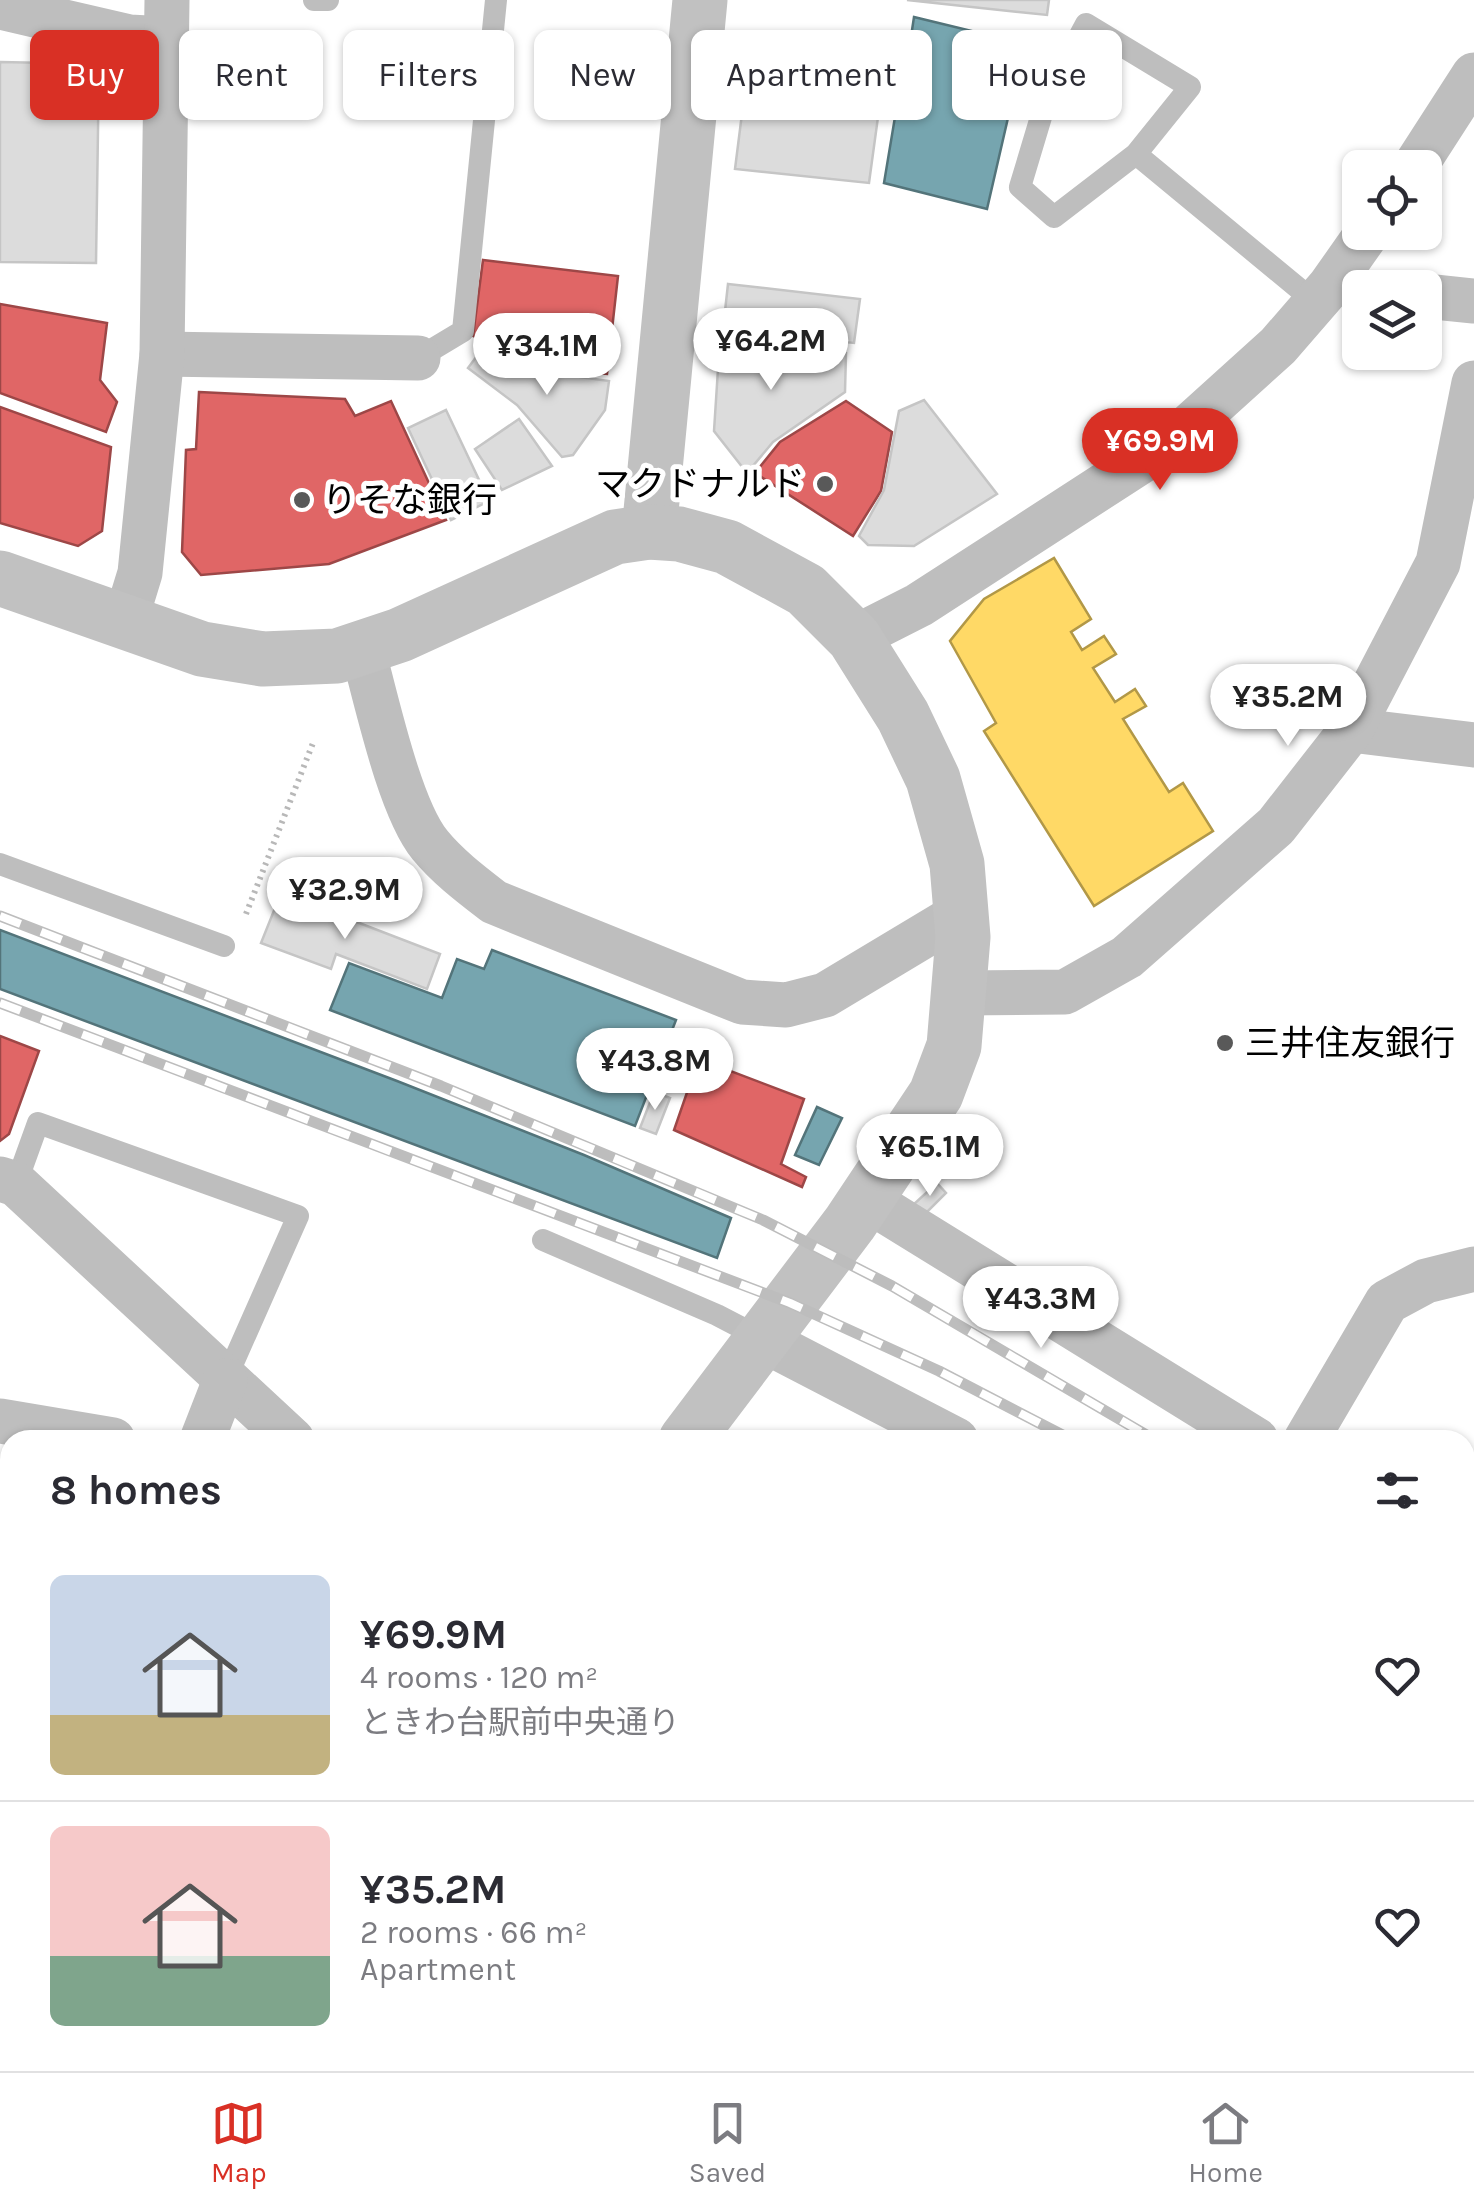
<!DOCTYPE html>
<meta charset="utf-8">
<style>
body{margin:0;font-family:Karla,"Noto Sans JP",sans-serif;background:#f7f7f7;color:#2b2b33;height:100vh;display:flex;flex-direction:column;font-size:38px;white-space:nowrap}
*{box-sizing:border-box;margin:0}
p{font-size:32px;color:#7c7c81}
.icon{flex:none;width:55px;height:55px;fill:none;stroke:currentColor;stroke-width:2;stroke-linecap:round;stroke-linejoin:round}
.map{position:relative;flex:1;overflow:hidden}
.sheet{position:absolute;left:0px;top:1430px;width:1475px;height:642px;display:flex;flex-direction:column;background:#fff;border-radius:30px 30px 0 0;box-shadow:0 2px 8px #0004}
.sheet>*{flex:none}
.hud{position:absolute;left:30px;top:30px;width:1415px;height:90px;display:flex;gap:20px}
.tools{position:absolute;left:1342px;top:150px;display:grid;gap:20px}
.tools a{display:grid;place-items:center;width:100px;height:100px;border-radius:15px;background:#fff;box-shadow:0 2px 8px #0004;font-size:50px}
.price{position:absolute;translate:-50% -85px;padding:0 22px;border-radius:35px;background:#fff;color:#222;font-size:32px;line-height:65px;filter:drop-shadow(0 2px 5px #0008)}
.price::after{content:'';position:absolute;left:50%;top:60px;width:30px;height:22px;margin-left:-15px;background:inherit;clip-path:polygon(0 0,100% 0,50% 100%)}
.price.current{background:#d93025;color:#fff}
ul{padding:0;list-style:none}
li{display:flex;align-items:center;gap:30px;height:250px;padding:0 50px}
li+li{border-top:2px solid #e1e1e2}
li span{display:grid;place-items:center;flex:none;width:280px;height:200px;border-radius:15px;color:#555}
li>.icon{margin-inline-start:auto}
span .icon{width:120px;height:120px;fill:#fffc;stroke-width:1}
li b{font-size:42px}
h2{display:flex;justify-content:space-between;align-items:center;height:120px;padding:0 50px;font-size:42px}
.chip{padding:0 35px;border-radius:15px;background:#fff;box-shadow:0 2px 8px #0004;font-size:35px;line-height:90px}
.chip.current{background:#d93025;color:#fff}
.tab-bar{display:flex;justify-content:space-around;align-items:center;height:140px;border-top:2px solid #e1e1e2;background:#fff;font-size:28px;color:#7c7c81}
.tab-bar a{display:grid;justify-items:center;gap:5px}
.tab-bar .current{color:#d93025}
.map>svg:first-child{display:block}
.park{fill:url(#park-crowns)}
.homes{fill:#ffd966;stroke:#b29847;stroke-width:2.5}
.shops{fill:#e06666;stroke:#9d4747;stroke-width:2.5}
.public{fill:#76a5af;stroke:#53747a;stroke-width:2.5}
.building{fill:#dcdcdc;stroke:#c5c5c5;stroke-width:2.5}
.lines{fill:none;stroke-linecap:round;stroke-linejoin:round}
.path{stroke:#b8b8b8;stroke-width:6;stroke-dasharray:2.5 5;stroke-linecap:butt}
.lane{stroke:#bebebe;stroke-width:22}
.street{stroke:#bebebe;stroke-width:45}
.secondary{stroke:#c1c1c1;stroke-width:55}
.rail-casing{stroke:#bdbdbd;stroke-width:11}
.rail{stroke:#fff;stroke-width:8;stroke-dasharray:22;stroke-linecap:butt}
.poi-dot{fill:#595959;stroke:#fff;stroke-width:4}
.labels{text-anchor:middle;stroke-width:10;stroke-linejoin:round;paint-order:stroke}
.poi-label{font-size:35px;fill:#000;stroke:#fff;text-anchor:start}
</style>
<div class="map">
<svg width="1474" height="2071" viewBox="0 0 1474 2071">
<defs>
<pattern id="park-crowns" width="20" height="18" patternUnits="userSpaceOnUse" patternTransform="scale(2.5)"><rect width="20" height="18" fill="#eaeaea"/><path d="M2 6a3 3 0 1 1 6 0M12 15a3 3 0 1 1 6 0" fill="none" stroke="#c7c7c7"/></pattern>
</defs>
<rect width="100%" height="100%" fill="#fff"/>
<path class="park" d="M1465 1757 1474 1762V1883L1465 1890Z"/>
<path class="homes" d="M1054 558 1091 619 1071 632 1082 650 1104 636 1116 654 1093 668 1115 702 1135 689 1146 706 1123 719 1169 792 1183 783 1213 831 1094 906 984 731 996 723 950 641 984 599Z"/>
<g class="shops">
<path d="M483 260 618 276 607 374 562 370 473 336Z"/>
<path d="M0 304 107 323 100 380 117 402 106 432 0 393Z"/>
<path d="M199 392 345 399 355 416 391 401 446 520 329 564 201 575 182 552 186 450 196 449Z"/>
<path d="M846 401 892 432 881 491 853 536 755 473 780 442Z"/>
<path d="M0 407 111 447 102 531 78 546 0 523Z"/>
<path d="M0 1036 39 1051 9 1134 0 1141Z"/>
<path d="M670 1048 804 1099 781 1164 806 1177 802 1187 674 1130 691 1081 662 1066Z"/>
<path d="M0 1793 10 1804V2062H44L35 2071H0Z"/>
</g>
<g class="public">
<path d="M914 17 1025 44 987 209 884 183 895 117 887 105 893 63H907Z"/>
<path d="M0 930 397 1081 584 1155 731 1218 717 1258 0 989Z"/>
<path d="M492 950 676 1020 635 1126 330 1010 349 963 442 998 457 959 484 969Z"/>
<path d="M817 1107 842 1118 819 1165 795 1155Z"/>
</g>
<g class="building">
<path d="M907 0H1049L1047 15Z"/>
<path d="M0 62 99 64 96 263 0 262Z"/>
<path d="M747 74 840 81 856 99V110L878 117 869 183 735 169Z"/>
<path d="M728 284 860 299 854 343 723 329Z"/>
<path d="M720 338 846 353 845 392 773 442 747 473 714 431Z"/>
<path d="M485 345 537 371 609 381 605 410 573 455 562 457 517 405 468 368Z"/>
<path d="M924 400 997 494 914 546 868 545 859 536 884 490 899 411Z"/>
<path d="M446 410 489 501 451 520 408 428Z"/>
<path d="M519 419 552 466 502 490 475 449Z"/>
<path d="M281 893 440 954 427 989 336 954 331 969 261 943Z"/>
<path d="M654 1092 670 1098 656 1134 640 1128Z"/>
<path d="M937 1183 946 1193 924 1215 914 1204Z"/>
</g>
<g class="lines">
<path class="path" d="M246 914 313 743"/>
<g class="lane">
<path d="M314 0H328"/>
<path d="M1136 154 1054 217 1020 187 1047 97 1086 24 1190 87 1136 154 1315 302"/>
<path d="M418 358 463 331 496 0"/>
<path d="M0 864 224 946"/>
<path d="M16 1184 38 1123 298 1216 225 1381"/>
<path d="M543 1240 717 1315 763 1339"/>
</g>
<g class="street">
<path d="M0 7 129 37 168 39"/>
<path d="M1414 168 1474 75"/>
<path d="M1425 296 1474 301"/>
<path d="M162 354 418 358"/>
<path d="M125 622 140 573 162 354 167 0"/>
<path d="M854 638 919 605 1174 440 1278 346 1330 286 1368 232"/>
<path d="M362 647C376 698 399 807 430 845 448 867 472 885 494 902L742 1002 786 1005 825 995 960 914"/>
<path d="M1351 730 1474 745"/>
<path d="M960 993 1065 992 1127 957 1276 826 1351 730 1438 563 1474 383"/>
<path d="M0 1179 16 1184 292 1440"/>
<path d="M866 1199 1256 1440"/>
<path d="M763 1340 956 1440"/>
<path d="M0 1421 113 1440"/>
<path d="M202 1440 225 1381"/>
<path d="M1306 1440 1387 1302 1426 1281 1474 1269"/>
<path d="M1465 1565 1474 1571"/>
<path d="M1465 1733 1474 1739"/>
<path d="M257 2062 265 2071"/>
<path d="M1195 2062 1202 2071"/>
</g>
<g class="secondary">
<path d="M649 532 700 0"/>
<path d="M0 578 202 649 263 659 337 656 400 635 615 537 649 532 679 534 727 547 806 590 854 638 903 716 933 779 957 864 963 937 954 1046 936 1094 850 1223 686 1440"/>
<path d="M106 2071 116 2062"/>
</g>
<defs>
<g id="rail">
<path d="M0 916 441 1086 763 1220 892 1286 1155 1440"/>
<path d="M0 1003 790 1303 939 1371 1072 1440"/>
<path d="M1465 1630 1474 1635"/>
<path d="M1465 1669 1474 1674"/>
</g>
</defs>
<use href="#rail" class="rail-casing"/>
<use href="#rail" class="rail"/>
</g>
<g class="poi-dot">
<circle cx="825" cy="484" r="10"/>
<circle cx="302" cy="500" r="10"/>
<circle cx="1225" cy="1043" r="10"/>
</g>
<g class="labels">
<g class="poi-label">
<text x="805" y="496" text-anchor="end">マクドナルド</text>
<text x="322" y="512">りそな銀行</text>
<text x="1245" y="1055">三井住友銀行</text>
</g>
</g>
</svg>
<div class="tools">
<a><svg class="icon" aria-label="locate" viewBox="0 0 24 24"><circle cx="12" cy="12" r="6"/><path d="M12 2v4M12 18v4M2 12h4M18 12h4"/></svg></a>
<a><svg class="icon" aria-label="layers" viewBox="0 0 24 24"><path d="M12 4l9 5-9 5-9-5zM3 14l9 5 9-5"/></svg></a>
</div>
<b class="price" style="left:771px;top:393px">¥64.2M</b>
<b class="price" style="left:547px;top:398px">¥34.1M</b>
<b class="price current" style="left:1160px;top:493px">¥69.9M</b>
<b class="price" style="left:1288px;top:749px">¥35.2M</b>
<b class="price" style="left:345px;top:942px">¥32.9M</b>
<b class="price" style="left:655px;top:1113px">¥43.8M</b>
<b class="price" style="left:930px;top:1199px">¥65.1M</b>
<b class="price" style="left:1041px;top:1351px">¥43.3M</b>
<div class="hud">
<a class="chip current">Buy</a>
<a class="chip">Rent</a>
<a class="chip">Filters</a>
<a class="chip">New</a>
<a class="chip">Apartment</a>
<a class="chip">House</a>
</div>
<section class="sheet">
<h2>8 homes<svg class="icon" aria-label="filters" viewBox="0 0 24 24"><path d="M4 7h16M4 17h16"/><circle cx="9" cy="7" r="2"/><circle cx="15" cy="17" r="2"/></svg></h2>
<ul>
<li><span style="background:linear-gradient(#c9d6e8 70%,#c2b280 0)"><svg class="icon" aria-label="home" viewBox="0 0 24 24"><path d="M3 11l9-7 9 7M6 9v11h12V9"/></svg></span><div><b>¥69.9M</b><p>4 rooms · 120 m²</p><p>ときわ台駅前中央通り</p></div><svg class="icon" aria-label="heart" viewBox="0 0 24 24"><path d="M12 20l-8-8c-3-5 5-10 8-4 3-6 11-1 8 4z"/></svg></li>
<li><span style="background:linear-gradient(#f6c9c9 65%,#7fa58c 0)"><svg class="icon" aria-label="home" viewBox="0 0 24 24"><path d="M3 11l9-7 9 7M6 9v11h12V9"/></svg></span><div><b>¥35.2M</b><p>2 rooms · 66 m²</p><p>Apartment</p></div><svg class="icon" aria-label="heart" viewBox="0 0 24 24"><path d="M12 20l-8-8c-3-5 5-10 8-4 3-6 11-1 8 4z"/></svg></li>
</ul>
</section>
</div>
<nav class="tab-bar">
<a class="current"><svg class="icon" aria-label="map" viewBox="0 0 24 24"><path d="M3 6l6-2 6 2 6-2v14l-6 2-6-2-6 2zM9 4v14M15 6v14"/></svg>Map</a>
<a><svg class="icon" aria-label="saved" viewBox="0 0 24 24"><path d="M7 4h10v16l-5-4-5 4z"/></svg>Saved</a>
<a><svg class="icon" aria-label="home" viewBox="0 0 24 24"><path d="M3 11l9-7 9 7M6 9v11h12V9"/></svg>Home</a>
</nav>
